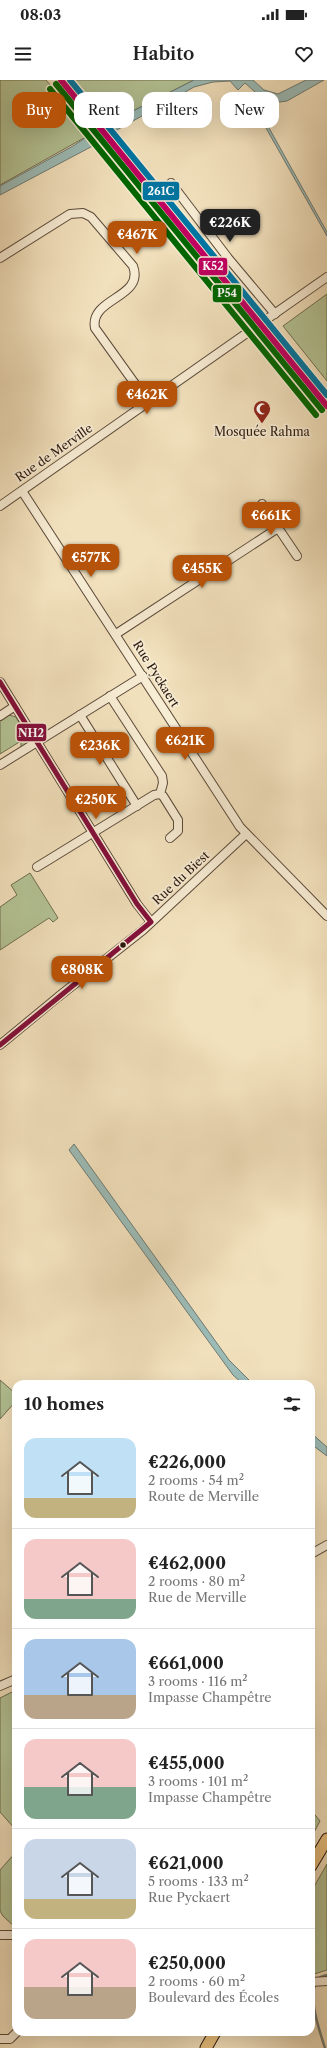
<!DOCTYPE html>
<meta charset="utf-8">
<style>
body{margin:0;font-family:"Libre Caslon Text",serif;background:#f2f2f2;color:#222;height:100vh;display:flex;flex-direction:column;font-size:15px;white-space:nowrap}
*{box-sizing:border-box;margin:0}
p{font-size:13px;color:#767676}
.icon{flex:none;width:22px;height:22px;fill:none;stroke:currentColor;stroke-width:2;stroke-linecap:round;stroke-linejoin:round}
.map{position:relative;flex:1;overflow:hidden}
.sheet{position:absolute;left:12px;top:1300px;width:303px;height:656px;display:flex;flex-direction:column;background:#fff;border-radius:12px;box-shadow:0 4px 16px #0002}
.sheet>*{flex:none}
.guide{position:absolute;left:12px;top:12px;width:303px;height:36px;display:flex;gap:8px}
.price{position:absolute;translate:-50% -34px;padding:0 9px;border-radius:8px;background:#b45309;color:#fff;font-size:13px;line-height:26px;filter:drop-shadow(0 1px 2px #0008)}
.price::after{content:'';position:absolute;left:50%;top:24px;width:12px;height:9px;margin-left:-6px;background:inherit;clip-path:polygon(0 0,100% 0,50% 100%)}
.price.on{background:#222;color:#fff}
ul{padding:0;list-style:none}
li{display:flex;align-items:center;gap:12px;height:100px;padding:0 12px}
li+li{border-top:1px solid #e0e0e0}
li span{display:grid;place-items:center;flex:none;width:112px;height:80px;border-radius:12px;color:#555}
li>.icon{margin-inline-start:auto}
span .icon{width:48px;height:48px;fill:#fffc;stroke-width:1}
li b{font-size:17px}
h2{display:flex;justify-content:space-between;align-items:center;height:48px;padding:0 12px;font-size:17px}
.chip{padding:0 14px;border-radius:12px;background:#fff;box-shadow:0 4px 16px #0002;font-size:14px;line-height:36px}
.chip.on{background:#b45309;color:#fff}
.status{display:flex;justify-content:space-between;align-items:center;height:28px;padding:0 20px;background:#fff;direction:ltr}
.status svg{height:11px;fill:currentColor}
header{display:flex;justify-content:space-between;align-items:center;height:52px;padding:0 12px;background:#fff;font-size:18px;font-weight:600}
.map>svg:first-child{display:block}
.green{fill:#b4c496;stroke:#6f6e52}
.water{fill:#9cbcb7;stroke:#6e7a73}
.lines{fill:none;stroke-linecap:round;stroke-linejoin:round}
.stream{stroke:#6e7a73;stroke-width:2.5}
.minor-casing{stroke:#5c4a3a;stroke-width:10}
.major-casing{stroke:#2a170e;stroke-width:13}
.minor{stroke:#f7ecd4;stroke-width:8}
.major{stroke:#e9c07e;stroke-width:11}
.bus-1-casing{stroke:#f7ecd4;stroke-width:8}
.bus-1{stroke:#830f3a;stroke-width:5}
.rail-1-casing{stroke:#f7ecd4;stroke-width:9}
.rail-2-casing{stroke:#f7ecd4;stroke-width:9}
.rail-3-casing{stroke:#f7ecd4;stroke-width:9}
.rail-4-casing{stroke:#f7ecd4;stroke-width:9}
.rail-1{stroke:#bf005f;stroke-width:6}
.rail-2{stroke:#060;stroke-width:6}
.rail-3{stroke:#0075a1;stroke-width:6}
.rail-4{stroke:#060;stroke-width:6}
.bus-dot{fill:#2a170e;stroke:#f7ecd4;stroke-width:1.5}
.labels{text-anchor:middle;stroke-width:3.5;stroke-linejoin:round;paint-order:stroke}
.poi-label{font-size:12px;fill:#2a170e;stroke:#f7ecd4}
.street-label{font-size:12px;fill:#2a170e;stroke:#f7ecd4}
.line-badge{stroke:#f7ecd4;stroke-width:1.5}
.badge-label{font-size:11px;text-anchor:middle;font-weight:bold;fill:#fff}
</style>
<div class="status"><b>08:03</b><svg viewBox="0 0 49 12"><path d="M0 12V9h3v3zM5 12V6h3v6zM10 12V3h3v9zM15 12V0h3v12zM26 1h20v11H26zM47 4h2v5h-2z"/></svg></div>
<header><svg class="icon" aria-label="menu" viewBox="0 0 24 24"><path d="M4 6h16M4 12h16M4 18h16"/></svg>Habito<svg class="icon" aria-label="heart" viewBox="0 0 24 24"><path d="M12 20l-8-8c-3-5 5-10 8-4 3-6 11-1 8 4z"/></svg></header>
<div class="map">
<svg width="327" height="1968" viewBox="0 0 327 1968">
<rect width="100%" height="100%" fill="#f2e1bd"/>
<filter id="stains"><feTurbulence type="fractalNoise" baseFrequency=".005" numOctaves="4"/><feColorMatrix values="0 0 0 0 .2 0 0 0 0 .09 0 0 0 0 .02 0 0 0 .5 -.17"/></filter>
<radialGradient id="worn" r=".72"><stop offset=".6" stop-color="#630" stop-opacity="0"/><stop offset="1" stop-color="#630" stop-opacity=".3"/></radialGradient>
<g class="green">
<path d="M0 0H46L91 54 0 105Z"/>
<path d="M74 0H194L121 37 112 47Z"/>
<path d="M327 214V301L283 246Z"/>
<path d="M9 635 16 637 29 661 21 668V661L0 674V641Z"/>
<path d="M30 793 58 838 53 842 49 838 0 870V827L17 815 11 805Z"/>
<path d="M0 1300 16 1314V1321L0 1339Z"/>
<path d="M16 1610V1750L0 1732V1618Z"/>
<path d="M311 1730 320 1741 311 1758Z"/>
<path d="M16 1772V1848L3 1836 0 1831V1790Z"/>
<path d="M327 1784V1890L311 1895V1812Z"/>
</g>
<g class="water">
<path d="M194 0H253L264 10 278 14 306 0H324L287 21 272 23 265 29 264 39 327 152V156L262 41 260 37 264 20 245 3 238 10 230 1 213 2 194 7 115 51 104 60 0 115V106L73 66 91 54H99L112 47 121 37Z"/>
<path d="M74 1064 229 1280 253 1304H243L233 1295 69 1070Z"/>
<path d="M311 1353 327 1367V1376L311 1364Z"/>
</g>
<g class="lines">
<path class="stream" d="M325 1968C320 1952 305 1912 319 1898 321 1896 324 1896 327 1895"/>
<defs>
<g id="minor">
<path d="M171 103 228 178 275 234"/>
<path d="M0 178 70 134 83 133 91 137 133 186C145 218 89 218 95 248L148 322"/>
<path d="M22 411 240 747 327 836"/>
<path d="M262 424 297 476"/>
<path d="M0 426 327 197"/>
<path d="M116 554 278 448"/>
<path d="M0 602 137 824 151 842"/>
<path d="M110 616 162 696 163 703 160 714 163 716 178 740V751L170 758"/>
<path d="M80 635 137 726"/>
<path d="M0 636 15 626"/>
<path d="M0 685 143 596"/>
<path d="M37 787 154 715 160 714"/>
<path d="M0 965 58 917 143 850 246 754"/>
<path d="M311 1474 327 1465"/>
<path d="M0 1606 16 1599"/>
<path d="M0 1855H16"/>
<path d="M311 1902 327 1901"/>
<path d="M0 1959H10L17 1952"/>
</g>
<g id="major">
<path d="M311 1786 327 1759"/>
<path d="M206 1968 215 1952"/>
</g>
</defs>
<use href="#minor" class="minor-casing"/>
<use href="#major" class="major-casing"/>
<use href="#minor" class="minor"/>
<use href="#major" class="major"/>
<defs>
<path id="bus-1" d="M0 602 137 824 151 842 0 965"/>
</defs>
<use href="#bus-1" class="bus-1-casing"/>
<use href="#bus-1" class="bus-1"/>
<defs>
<path id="rail-1" d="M61 0 327 326"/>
<path id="rail-2" d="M56 4 322 330"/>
<path id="rail-3" d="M70 0 327 315"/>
<path id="rail-4" d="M50 9 316 335"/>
</defs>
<use href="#rail-1" class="rail-1-casing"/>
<use href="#rail-2" class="rail-2-casing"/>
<use href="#rail-3" class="rail-3-casing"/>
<use href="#rail-4" class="rail-4-casing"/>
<use href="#rail-1" class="rail-1"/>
<use href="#rail-2" class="rail-2"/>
<use href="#rail-3" class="rail-3"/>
<use href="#rail-4" class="rail-4"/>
</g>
<defs>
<symbol id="mosque-pin" viewBox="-11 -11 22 30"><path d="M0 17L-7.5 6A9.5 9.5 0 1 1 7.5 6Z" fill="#8f2418" stroke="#f7ecd4"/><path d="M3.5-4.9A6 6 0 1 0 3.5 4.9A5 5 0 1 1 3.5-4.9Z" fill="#fff"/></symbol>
</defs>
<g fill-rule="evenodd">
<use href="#mosque-pin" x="252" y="319" width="20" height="27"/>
</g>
<circle class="bus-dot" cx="123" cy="865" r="3.5"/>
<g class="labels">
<g class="poi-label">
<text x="262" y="356">Mosquée Rahma</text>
</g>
<g class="street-label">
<text transform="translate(54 373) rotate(-35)" y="4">Rue de Merville</text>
<text transform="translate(156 594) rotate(58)" y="4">Rue Pyckaert</text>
<text transform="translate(181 798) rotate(-43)" y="4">Rue du Biest</text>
</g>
</g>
<g class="line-badge">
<rect x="142" y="101" width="38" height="20" rx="4" fill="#0075a1"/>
<rect x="198" y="177" width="30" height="19" rx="4" fill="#bf005f"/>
<rect x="212" y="204" width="30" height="19" rx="4" fill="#060"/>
<rect x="16" y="643" width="31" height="19" rx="4" fill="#830f3a"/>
</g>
<g class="badge-label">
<text x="161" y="115">261C</text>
<text x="213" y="190">K52</text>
<text x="227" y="217">P54</text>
<text x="31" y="657">NH2</text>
</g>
<rect width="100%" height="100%" filter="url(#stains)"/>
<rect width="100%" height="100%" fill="url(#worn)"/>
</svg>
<b class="price on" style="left:230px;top:163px">€226K</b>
<b class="price" style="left:137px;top:175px">€467K</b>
<b class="price" style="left:147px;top:335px">€462K</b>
<b class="price" style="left:271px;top:456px">€661K</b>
<b class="price" style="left:91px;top:498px">€577K</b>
<b class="price" style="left:202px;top:509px">€455K</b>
<b class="price" style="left:185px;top:681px">€621K</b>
<b class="price" style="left:100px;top:686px">€236K</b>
<b class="price" style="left:96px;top:740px">€250K</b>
<b class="price" style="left:82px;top:910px">€808K</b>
<div class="guide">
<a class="chip on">Buy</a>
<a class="chip">Rent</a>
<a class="chip">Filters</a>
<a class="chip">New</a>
</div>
<section class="sheet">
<h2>10 homes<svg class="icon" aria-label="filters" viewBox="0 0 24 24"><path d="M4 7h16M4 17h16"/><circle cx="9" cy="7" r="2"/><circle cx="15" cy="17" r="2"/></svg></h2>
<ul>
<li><span style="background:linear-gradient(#bfe0f5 75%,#c2b280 0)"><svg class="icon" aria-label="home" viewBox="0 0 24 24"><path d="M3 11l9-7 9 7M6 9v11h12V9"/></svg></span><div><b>€226,000</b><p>2 rooms · 54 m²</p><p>Route de Merville</p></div></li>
<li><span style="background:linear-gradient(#f6c9c9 75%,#7fa58c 0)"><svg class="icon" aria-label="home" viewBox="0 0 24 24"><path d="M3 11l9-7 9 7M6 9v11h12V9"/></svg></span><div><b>€462,000</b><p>2 rooms · 80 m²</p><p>Rue de Merville</p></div></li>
<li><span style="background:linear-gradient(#a9c7e8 70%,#b9a48a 0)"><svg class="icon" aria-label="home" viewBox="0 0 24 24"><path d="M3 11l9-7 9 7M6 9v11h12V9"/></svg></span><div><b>€661,000</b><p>3 rooms · 116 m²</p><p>Impasse Champêtre</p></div></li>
<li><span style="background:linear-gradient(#f6c9c9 60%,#7fa58c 0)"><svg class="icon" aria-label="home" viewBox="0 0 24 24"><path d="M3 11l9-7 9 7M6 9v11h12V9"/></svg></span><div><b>€455,000</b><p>3 rooms · 101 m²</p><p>Impasse Champêtre</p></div></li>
<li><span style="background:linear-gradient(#c9d6e8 75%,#c2b280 0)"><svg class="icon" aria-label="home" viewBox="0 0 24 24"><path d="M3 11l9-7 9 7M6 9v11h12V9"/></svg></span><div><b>€621,000</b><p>5 rooms · 133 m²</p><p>Rue Pyckaert</p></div></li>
<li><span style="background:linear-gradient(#f6c9c9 60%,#b9a48a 0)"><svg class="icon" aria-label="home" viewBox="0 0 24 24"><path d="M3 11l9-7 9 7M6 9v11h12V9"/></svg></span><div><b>€250,000</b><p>2 rooms · 60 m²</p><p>Boulevard des Écoles</p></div></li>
</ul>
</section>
</div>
